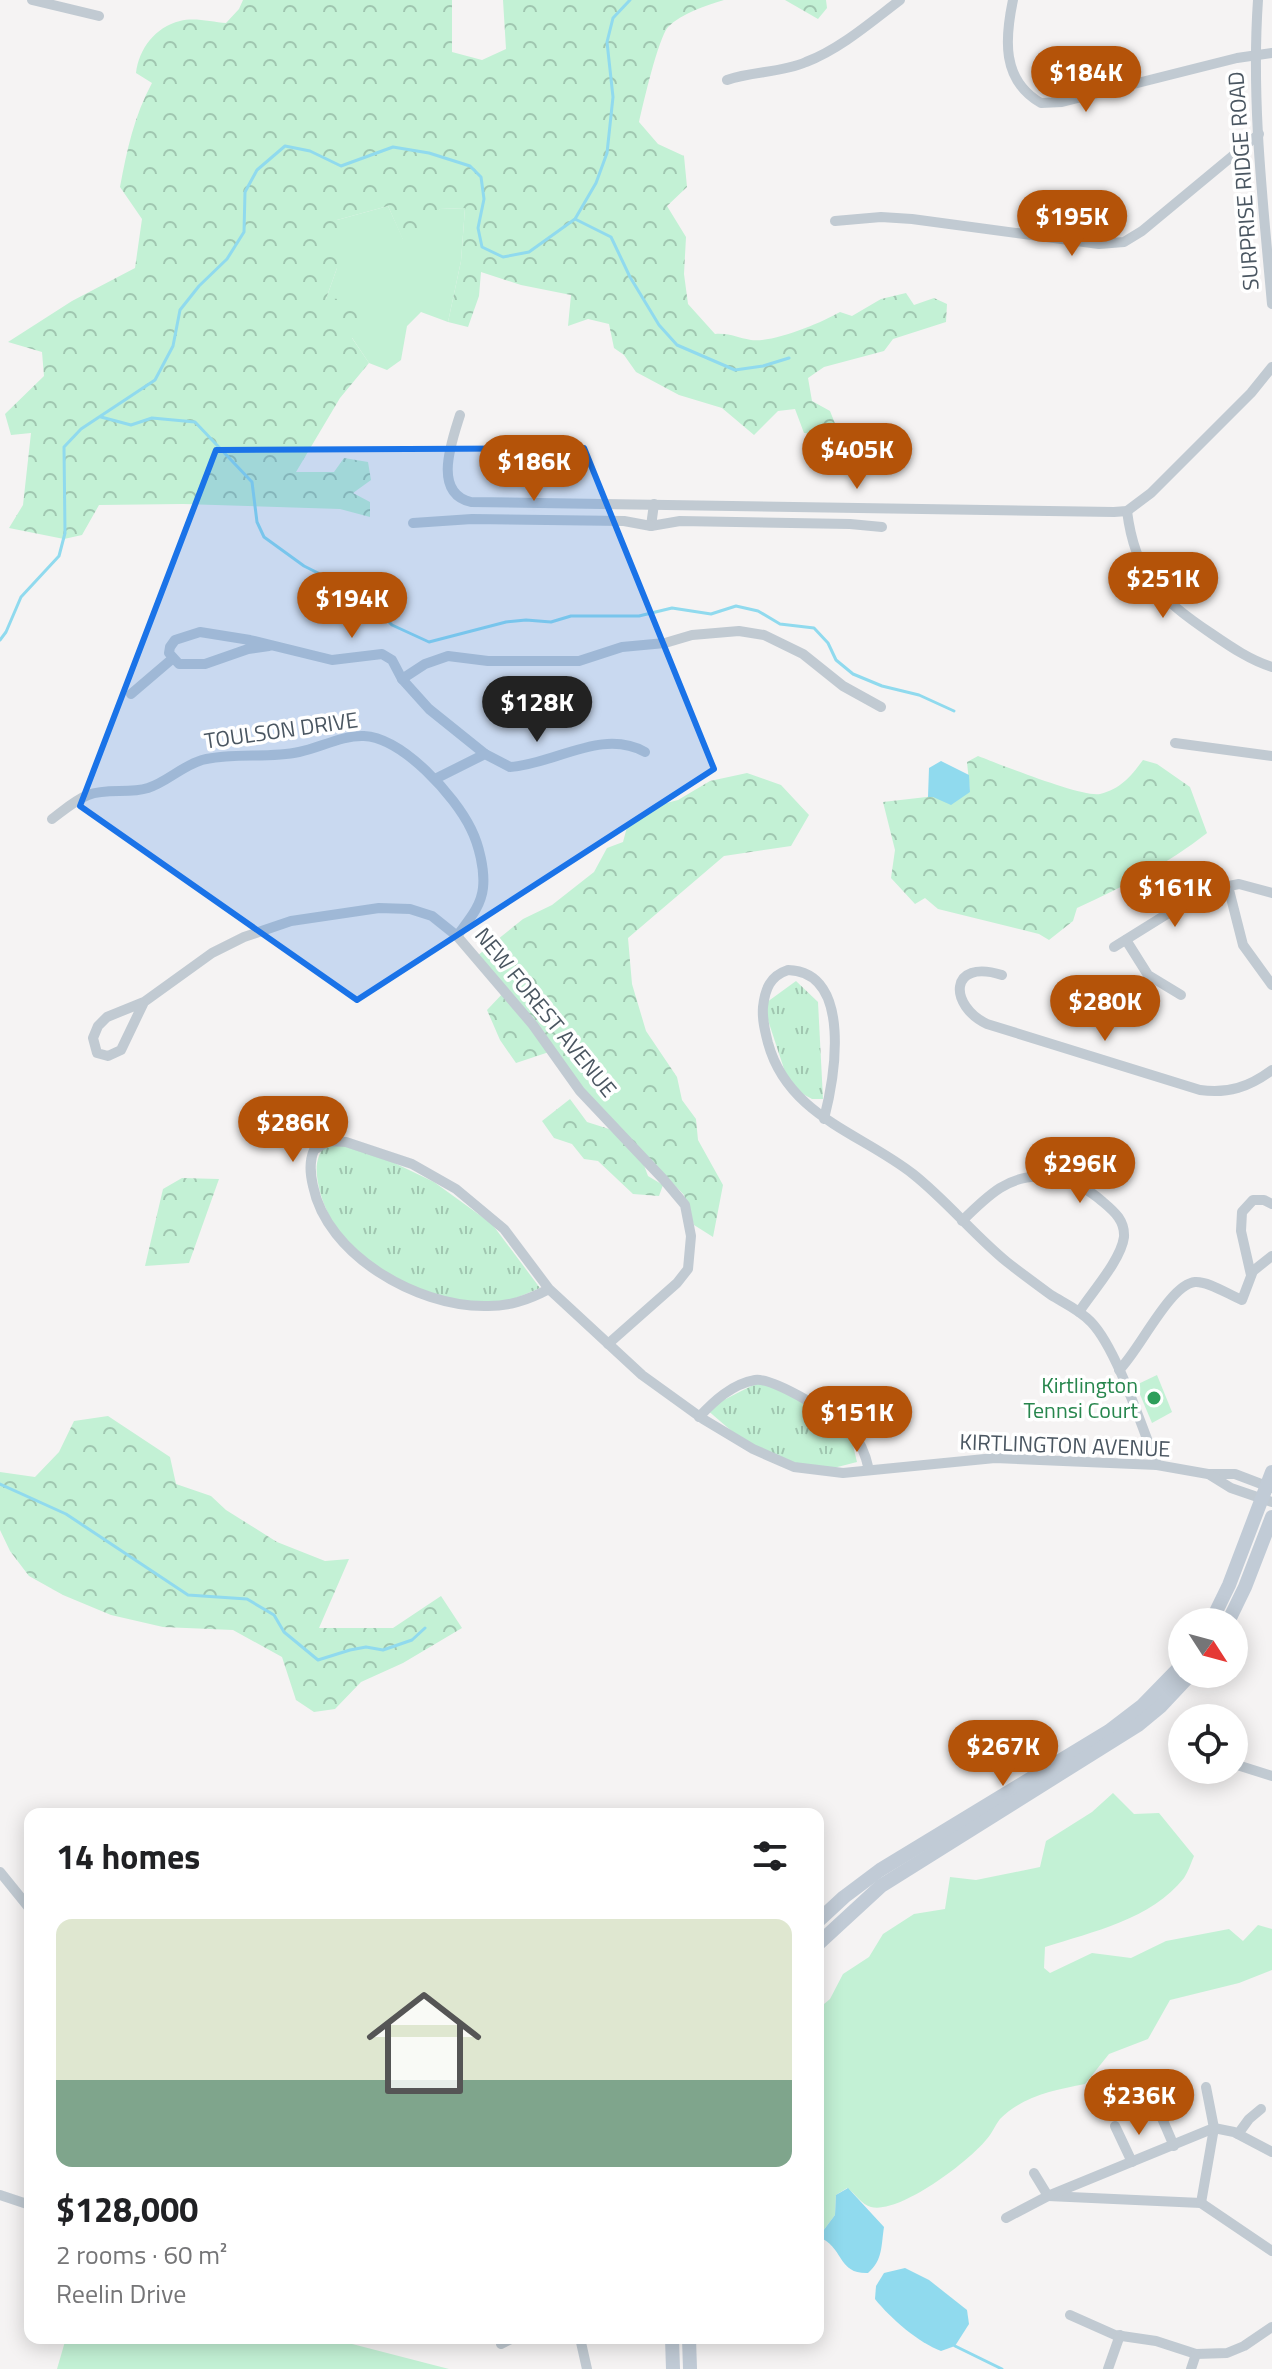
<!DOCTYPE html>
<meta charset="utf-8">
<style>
body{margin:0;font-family:"Titillium Web",sans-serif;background:#f6f6f6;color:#202124;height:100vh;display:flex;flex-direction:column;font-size:30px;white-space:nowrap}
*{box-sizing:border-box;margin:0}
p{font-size:26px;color:#757577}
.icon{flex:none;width:44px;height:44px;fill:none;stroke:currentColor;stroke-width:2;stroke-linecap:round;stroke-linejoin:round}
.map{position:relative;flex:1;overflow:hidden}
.side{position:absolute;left:24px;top:1808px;width:800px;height:536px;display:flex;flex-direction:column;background:#fff;border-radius:16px;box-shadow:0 4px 20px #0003}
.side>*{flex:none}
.needle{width:52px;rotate:126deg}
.tools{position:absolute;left:1168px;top:1608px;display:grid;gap:16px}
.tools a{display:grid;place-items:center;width:80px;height:80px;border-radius:50%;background:#fff;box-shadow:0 4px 20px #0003;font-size:40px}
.price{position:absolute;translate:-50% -68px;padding:0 18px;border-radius:28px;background:#b45309;color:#fff;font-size:26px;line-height:52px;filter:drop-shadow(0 2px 4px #0008)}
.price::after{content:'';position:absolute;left:50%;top:48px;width:24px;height:18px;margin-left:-12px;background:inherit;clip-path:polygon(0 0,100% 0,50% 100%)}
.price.current{background:#222;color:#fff}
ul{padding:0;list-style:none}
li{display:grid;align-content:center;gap:16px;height:424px;padding:0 32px}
li span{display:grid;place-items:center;height:248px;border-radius:16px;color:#555}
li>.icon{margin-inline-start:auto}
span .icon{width:144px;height:144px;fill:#fffc;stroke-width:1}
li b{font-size:34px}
h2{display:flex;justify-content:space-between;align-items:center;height:96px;padding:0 32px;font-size:34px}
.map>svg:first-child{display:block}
.grass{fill:#c3f1d5}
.forest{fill:url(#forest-crowns)}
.park{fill:url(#park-tufts)}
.water{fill:#90daee}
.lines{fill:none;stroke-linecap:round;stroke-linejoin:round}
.stream{stroke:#90daee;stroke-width:3}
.street{stroke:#c1cad2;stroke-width:10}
.secondary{stroke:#c1cbd6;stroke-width:14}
.marked{fill:#1a73e8;fill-opacity:0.2;stroke:#1a73e8;stroke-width:6;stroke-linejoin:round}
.leisure-dot{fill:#2e9e5b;stroke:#fff;stroke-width:3}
.labels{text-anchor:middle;stroke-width:7;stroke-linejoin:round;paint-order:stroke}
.street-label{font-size:22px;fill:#4a5661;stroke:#fff}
.leisure-label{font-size:22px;fill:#27864d;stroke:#fff;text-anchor:end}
</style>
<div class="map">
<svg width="1272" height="2369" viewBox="0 0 1272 2369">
<defs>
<pattern id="forest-crowns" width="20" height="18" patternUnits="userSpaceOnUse" patternTransform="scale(2)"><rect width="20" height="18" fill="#c3f1d5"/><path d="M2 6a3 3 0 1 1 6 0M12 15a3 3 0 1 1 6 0" fill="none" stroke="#a0c6b0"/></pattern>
<pattern id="park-tufts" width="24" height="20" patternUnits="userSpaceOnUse" patternTransform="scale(2)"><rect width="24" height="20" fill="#c3f1d5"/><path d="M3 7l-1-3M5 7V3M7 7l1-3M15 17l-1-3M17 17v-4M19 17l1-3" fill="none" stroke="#a0c6b0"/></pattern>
</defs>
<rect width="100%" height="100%" fill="#f5f3f3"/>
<g class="grass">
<path d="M388 206 403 239 440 209 465 208 461 261 448 322 421 312 407 326 401 360 387 370 369 363 326 299 337 268V220Z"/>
<path d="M1157 1375 1172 1412 1152 1423 1136 1385Z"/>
<path d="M1113 1793 1134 1814 1159 1813 1194 1856C1191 1863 1188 1872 1184 1878 1152 1919 1092 1932 1045 1947L1044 1968 1050 1973 1092 1953 1131 1958 1166 1941 1229 1929 1243 1941 1258 1925 1272 1929V1970L1239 1983 1170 2000 1148 2039 1109 2054 1085 2084C1054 2090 1023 2096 1000 2119 995 2125 992 2134 986 2140 968 2162 900 2214 871 2207 862 2205 855 2193 847 2188L836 2195 835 2215 823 2231V2239L818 2240V2009L830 1999 843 1974 869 1957 883 1934 914 1914 945 1909 950 1877 976 1880 1040 1867 1046 1841 1092 1812Z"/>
<path d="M66 2338H329L449 2369H57Z"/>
</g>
<g class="forest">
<path d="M243 0H452V52L482 60 506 49 503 0H724C705 6 682 13 668 27 658 39 643 104 639 122L658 144 684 156 687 187 667 206 686 237 684 274 688 304 715 334C732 333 737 338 751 340 773 343 821 323 840 312L852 316 881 299 906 293 914 305 934 298 947 304 946 322 893 339 884 351 824 367 808 378 812 401 830 411 836 426 824 435 804 433 795 409 778 411 754 435 722 408 679 395 636 372 624 355 614 348 609 324 588 319 568 326 571 295 521 285 481 272 479 296 468 327 448 322 461 261 465 208 440 209 416 244 403 240 388 206 337 220V268L326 299 363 298 352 338 369 363 340 398 296 472H334L344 458 368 462 371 480 353 493 370 502V517L340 509 183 504 99 505 82 535 64 539 9 528 23 505 31 433 11 435 5 414 44 376 42 352 8 342 72 301 135 268 142 219 120 187C127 150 134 116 152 83L136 73C139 49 155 27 180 21 194 17 212 22 226 23L239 9Z"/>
<path d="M785 0H826L827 8 818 19Z"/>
<path d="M978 756C999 764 1083 798 1100 794 1121 789 1131 776 1143 760L1157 764 1190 787 1207 833C1168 864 1123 887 1077 908L1073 921 1049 940 1039 934 938 909 925 898 915 904 891 878 895 850 883 802 970 792 967 762Z"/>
<path d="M747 773 781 785 809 815 791 846 724 856 628 938 632 984 646 1031 677 1077 682 1100 696 1119 698 1140 723 1185 713 1237 694 1225 684 1195 614 1122 580 1091 555 1050 516 1063 500 1040 487 1010 506 990 477 956 523 919 552 905 594 872 607 848 623 842 627 827 642 818 652 807 678 800 710 781Z"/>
<path d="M570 1099 587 1122 609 1129 641 1157 648 1176 663 1185 659 1196 633 1194 598 1161 584 1159 572 1144 554 1138 542 1121Z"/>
<path d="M182 1178 219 1179 189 1263 145 1266 163 1189Z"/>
<path d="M108 1416 170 1457 176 1484 211 1496 226 1510 277 1542 325 1561 349 1559 319 1628H393L441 1596 462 1628 403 1663 361 1682 335 1709 314 1712 296 1700 282 1657 233 1630 163 1627 111 1615 63 1595 29 1576 10 1551 0 1530V1472L35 1477 59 1452 74 1421Z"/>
</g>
<g class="park">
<path d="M796 981 818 1002 823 1099H812L790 1087 763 1005Z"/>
<path d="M328 1141 382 1157 434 1182 492 1224 540 1288C520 1296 496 1308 475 1306 408 1298 339 1259 320 1192 315 1171 314 1158 328 1141Z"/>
<path d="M763 1380 849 1429 857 1462 818 1472 749 1446 706 1409Z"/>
</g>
<g class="water">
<path d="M941 761 969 775 970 792 951 805 933 797H928L929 768Z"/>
<path d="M848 2188 884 2227C881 2246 883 2260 868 2273 839 2274 844 2251 823 2239V2231L835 2215 836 2195Z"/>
<path d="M905 2268 929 2280 967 2310 969 2324 955 2346 941 2351C919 2343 890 2318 875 2299L876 2286 884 2273Z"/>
</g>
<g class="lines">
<g class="stream">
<path d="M575 219 611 237 630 277 659 325 677 345 735 370 763 366 789 358"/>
<path d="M101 417 131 425 152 418 195 422 252 482 257 522 264 537 304 566 328 578 351 580 367 590 378 611 392 625 429 642 506 622 526 620 551 622 571 616H639L672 608 711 614 736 606 758 611 780 624 814 628 828 643 836 660 853 674 882 686 919 695 954 711"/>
<path d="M0 640 6 632 21 597 59 556 65 533 64 447 81 429 155 380 173 346 180 310 199 286 227 259 244 232 245 192 257 170 285 146 310 151 341 166 393 147 429 153 470 166 481 177 484 199 478 228 482 247 503 257 529 252 575 219 596 183 607 153 613 97 607 42 613 18 630 0"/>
<path d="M0 1484 66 1514 188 1595 247 1599 274 1615 284 1632 318 1660 350 1650 366 1647 383 1650 412 1640 425 1628"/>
<path d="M955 2346 1002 2369"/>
</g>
<g class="street">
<path d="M32 0 99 16"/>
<path d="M1013 0C1005 38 1001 80 1041 103L1062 102 1237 58 1272 53"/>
<path d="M1258 0C1251 101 1263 203 1272 304"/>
<path d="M727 80C752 71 781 73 806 62 840 49 871 22 900 0"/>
<path d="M835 221 881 217 912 219 1099 244 1124 242 1142 231 1259 134"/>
<path d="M460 415C452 441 432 493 471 502L1114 512 1127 511 1151 493 1251 393 1272 367"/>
<path d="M654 504 651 526 680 521 850 524 882 527"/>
<path d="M1127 511C1135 575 1160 599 1212 634 1231 647 1250 660 1272 667"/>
<path d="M413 523 472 519 624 521 651 526"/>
<path d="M269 646 248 649 205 664H179L169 653 170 647 175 640 200 632 250 640 332 660 382 654 392 660 402 679 429 709 485 754"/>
<path d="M402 679 425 664 448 656 488 661H579L622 647 665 643 692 635 739 631 764 635 803 654 843 686 881 707"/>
<path d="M131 694 172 659"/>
<path d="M1175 743 1272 756"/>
<path d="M435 779 485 754 510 767C555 764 602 728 645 752"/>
<path d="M52 819C63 811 75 800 88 795 107 788 129 794 148 788 167 782 182 766 202 760 234 752 267 759 299 752 319 748 343 735 364 736 403 738 455 796 471 829 479 845 485 870 483 888 481 907 468 921 457 936"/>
<path d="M1228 886 1243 945 1272 985"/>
<path d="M1126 940 1148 975 1181 995"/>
<path d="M1114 947 1204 891 1239 884 1272 893"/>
<path d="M1002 975C948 958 949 1006 987 1024L1200 1090C1228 1094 1249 1087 1272 1070"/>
<path d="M144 1002 121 1050 108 1056 97 1053 93 1038 98 1026 107 1017 144 1002 212 953 244 937 291 921 379 908 410 909 432 916 457 936 533 1025 580 1091 664 1180 685 1205 691 1236 688 1269 677 1283 608 1344"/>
<path d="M824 1119C834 1080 854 972 788 970 770 976 765 989 763 1007 762 1020 765 1031 768 1043 788 1116 861 1133 913 1174 947 1201 974 1235 1007 1262 1021 1273 1036 1284 1051 1295 1064 1303 1080 1310 1091 1322 1117 1349 1142 1428 1157 1465"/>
<path d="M962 1221C974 1209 986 1197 1000 1188 1033 1167 1075 1177 1103 1202 1115 1212 1125 1221 1124 1237 1121 1260 1092 1292 1079 1312"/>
<path d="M1251 1275 1241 1231 1242 1212 1253 1200H1264L1272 1204"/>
<path d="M549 1289C528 1300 508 1307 484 1306 416 1306 327 1255 313 1186 310 1173 309 1162 314 1150L328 1141 346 1142 412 1164 456 1189 504 1229 549 1289 642 1375 703 1419 753 1449 794 1467 843 1473 995 1458 1157 1465 1208 1474H1235L1272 1488"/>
<path d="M1119 1370C1139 1351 1170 1284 1195 1282 1209 1281 1229 1295 1242 1300L1253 1271 1272 1256"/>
<path d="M699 1417C714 1401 732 1384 755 1380 773 1377 838 1417 851 1431 861 1442 866 1456 869 1470"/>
<path d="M1210 1475 1231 1488 1272 1502"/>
<path d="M1234 1764 1272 1776"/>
<path d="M0 1872 30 1909"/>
<path d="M1158 2109 1174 2146"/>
<path d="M1115 2126 1132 2162"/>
<path d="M1238 2134 1249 2119 1261 2109"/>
<path d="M1034 2173 1048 2196 1201 2203 1272 2251"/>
<path d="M0 2195 30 2205"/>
<path d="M1201 2203 1214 2128 1206 2087"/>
<path d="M1006 2218 1048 2196 1214 2128 1234 2132 1272 2152"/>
<path d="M1070 2315 1115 2335 1156 2341 1196 2354 1227 2353 1244 2346 1272 2327"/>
<path d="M580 2338 587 2369"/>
<path d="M501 2344 513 2338"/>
<path d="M1108 2369 1120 2335"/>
<path d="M1191 2369 1196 2354"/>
</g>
<g class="secondary">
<path d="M1211 1622 1229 1585 1272 1472"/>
<path d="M1228 1622 1245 1587 1272 1517"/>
<path d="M818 1921 844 1897 880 1870 1109 1731 1143 1705 1182 1665"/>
<path d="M818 1944 881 1886 1138 1725 1161 1706 1191 1674"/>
<path d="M672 2338 673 2369"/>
<path d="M689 2338 690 2369"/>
</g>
</g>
<path class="marked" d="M584 448 714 769 357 1000 80 806 216 450Z"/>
<circle class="leisure-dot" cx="1154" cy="1398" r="8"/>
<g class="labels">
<g class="street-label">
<text transform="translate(1243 181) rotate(-94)" y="8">SURPRISE RIDGE ROAD</text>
<text transform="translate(281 730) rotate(-8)" y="8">TOULSON DRIVE</text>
<text transform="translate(546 1012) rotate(51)" y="8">NEW FOREST AVENUE</text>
<text transform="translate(1065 1445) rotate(2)" y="8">KIRTLINGTON AVENUE</text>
</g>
<g class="leisure-label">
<text x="1138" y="1393">Kirtlington<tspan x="1138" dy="25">Tennsi Court</tspan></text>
</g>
</g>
</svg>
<div class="tools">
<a><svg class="needle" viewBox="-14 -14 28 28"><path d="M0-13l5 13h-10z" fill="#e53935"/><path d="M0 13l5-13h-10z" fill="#757577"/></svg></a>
<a><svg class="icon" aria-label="locate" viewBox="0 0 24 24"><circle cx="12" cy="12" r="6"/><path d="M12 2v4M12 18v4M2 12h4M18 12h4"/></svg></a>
</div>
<b class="price" style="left:1086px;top:114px">$184K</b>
<b class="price" style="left:1072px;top:258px">$195K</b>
<b class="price" style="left:857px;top:491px">$405K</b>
<b class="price" style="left:534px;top:503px">$186K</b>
<b class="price" style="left:1163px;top:620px">$251K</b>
<b class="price" style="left:352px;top:640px">$194K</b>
<b class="price current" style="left:537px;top:744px">$128K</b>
<b class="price" style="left:1175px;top:929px">$161K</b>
<b class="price" style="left:1105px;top:1043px">$280K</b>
<b class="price" style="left:293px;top:1164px">$286K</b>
<b class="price" style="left:1080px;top:1205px">$296K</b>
<b class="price" style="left:857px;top:1454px">$151K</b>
<b class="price" style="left:1003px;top:1788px">$267K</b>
<b class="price" style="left:1139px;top:2137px">$236K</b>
<section class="side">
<h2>14 homes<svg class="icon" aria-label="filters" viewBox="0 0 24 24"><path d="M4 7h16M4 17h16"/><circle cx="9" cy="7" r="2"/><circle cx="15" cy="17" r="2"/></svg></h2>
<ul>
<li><span style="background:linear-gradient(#dfe7d0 65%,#7fa58c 0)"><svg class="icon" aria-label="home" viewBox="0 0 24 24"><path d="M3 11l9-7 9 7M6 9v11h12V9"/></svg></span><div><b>$128,000</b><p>2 rooms · 60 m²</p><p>Reelin Drive</p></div></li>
</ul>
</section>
</div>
